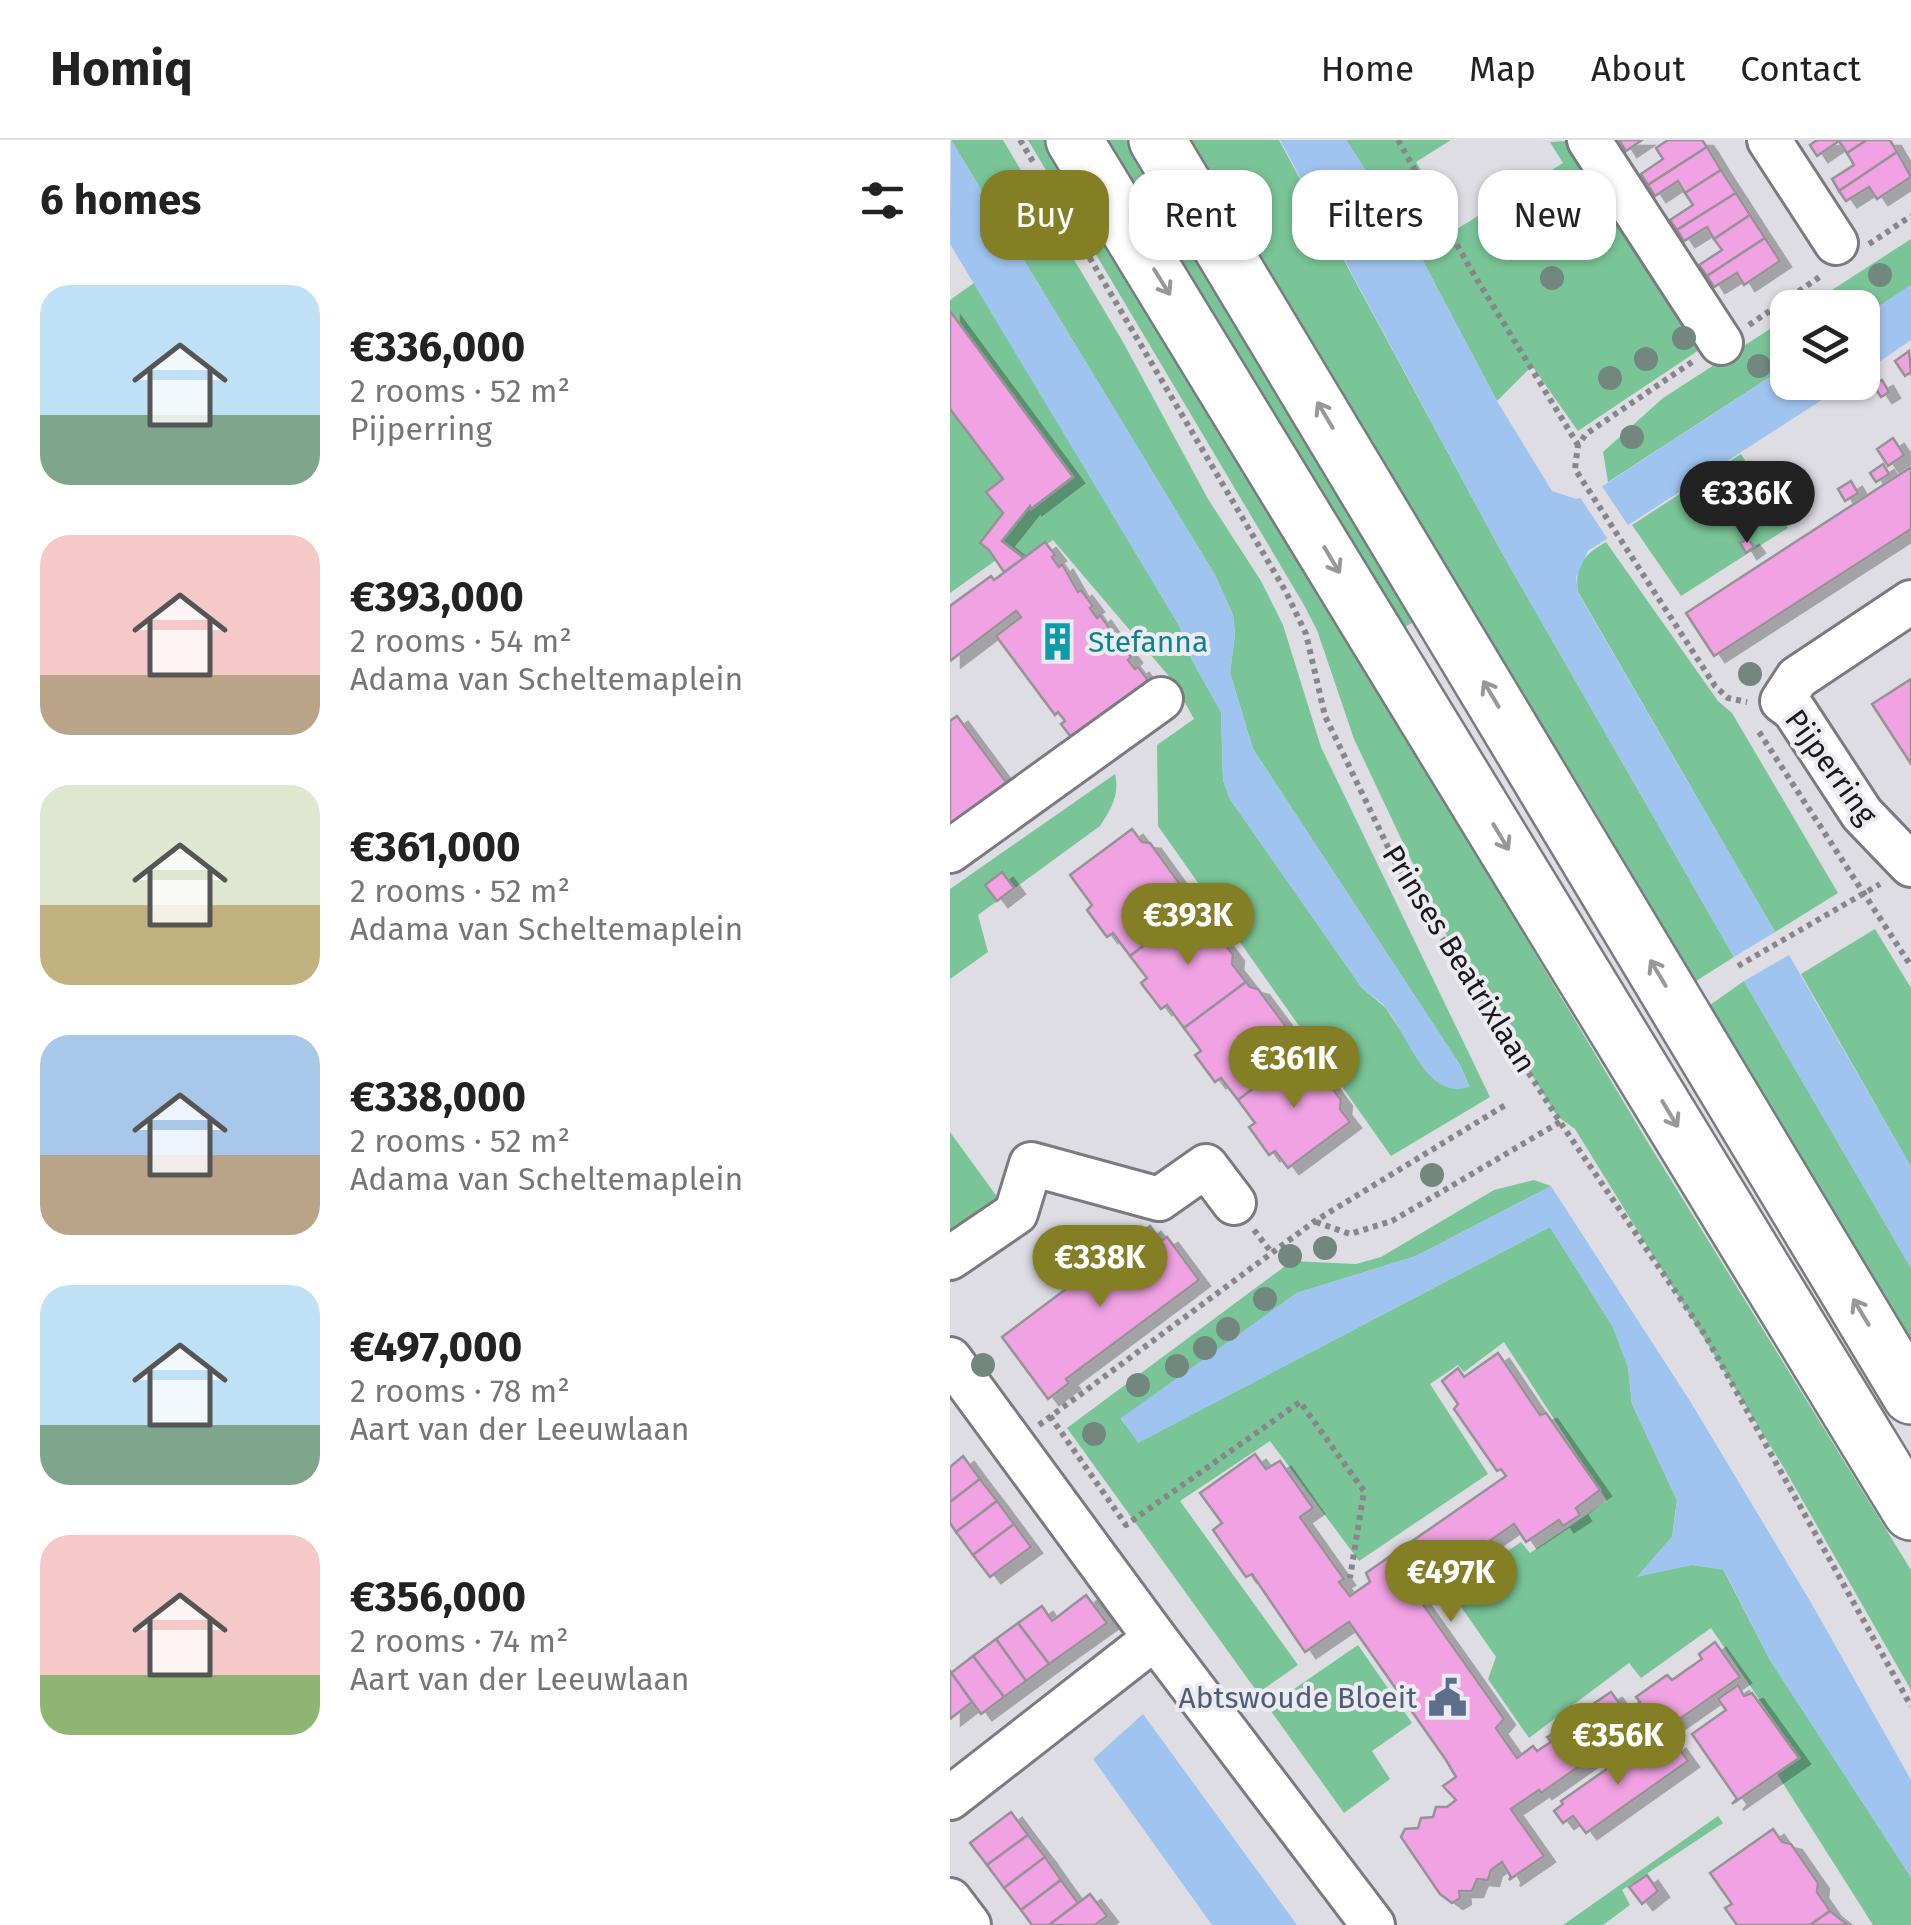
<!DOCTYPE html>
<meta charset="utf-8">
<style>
body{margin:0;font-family:"Fira Sans",sans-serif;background:#f2f2f2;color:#222;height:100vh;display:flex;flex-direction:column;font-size:38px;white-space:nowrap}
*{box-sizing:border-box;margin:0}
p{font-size:32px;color:#767676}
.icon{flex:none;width:55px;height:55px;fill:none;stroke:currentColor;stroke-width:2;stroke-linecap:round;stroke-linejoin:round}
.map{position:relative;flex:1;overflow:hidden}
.drawer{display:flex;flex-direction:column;background:#fff;width:950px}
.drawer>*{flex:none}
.guide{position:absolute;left:30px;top:30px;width:780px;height:90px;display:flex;gap:20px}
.buttons{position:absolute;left:820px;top:150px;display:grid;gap:20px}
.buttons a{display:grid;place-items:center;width:110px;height:110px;border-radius:20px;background:#fff;box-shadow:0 2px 8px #0004;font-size:50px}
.price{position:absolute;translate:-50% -85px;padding:0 22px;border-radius:35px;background:#847e25;color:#fff;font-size:32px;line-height:65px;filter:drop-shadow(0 2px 5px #0008)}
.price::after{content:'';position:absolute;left:50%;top:60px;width:30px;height:22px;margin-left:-15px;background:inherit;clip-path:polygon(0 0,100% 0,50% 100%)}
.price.current{background:#222;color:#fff}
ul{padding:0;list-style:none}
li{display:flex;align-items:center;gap:30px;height:250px;padding:0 40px}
li span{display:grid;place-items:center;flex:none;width:280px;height:200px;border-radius:30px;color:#555}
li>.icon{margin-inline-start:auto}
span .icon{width:120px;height:120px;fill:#fffc;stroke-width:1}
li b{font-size:42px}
h2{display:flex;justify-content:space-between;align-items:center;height:120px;padding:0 40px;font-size:42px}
.pill{padding:0 35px;border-radius:30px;background:#fff;box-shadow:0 2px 8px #0004;font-size:35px;line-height:90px}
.pill.current{background:#847e25;color:#fff}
header{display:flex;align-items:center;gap:60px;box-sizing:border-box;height:140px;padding:0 50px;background:#fff;border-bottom:2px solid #e0e0e0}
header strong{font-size:48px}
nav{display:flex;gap:55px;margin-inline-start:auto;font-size:35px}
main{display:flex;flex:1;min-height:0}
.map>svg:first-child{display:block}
.green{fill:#7ac597}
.water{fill:#a0c4f0}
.pier{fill:#dedde4}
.building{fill:#f0a2e3;stroke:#979296;stroke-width:2.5;filter:url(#shadow)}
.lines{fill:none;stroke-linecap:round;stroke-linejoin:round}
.minor-casing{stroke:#7a7a80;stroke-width:48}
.major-casing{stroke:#7a7a80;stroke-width:60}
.path{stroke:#87868b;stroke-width:6;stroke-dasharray:5 5;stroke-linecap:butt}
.minor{stroke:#fff;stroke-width:42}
.major{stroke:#fff;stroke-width:55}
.tree{fill:#72887f}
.oneway{stroke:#989899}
.labels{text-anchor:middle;stroke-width:8;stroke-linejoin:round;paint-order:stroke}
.culture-label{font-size:30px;fill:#0d838f;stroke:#ebebf1;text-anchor:start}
.street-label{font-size:30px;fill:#19191c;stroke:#ebebf1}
.service-label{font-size:30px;fill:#4e5e75;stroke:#ebebf1;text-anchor:end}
</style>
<header>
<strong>Homiq</strong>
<nav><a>Home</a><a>Map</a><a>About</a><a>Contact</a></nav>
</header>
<main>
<section class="drawer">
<h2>6 homes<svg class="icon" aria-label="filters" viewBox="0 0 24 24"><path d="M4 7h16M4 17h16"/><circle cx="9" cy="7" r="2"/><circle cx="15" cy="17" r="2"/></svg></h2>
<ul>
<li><span style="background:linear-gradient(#bfe0f5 65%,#7fa58c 0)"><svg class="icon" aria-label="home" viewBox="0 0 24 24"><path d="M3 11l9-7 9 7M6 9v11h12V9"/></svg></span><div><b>€336,000</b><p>2 rooms · 52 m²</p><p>Pijperring</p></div></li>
<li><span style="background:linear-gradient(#f6c9c9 70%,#b9a48a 0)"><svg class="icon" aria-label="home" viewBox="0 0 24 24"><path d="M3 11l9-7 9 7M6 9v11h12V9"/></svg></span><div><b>€393,000</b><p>2 rooms · 54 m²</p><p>Adama van Scheltemaplein</p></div></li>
<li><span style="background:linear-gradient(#dfe7d0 60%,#c2b280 0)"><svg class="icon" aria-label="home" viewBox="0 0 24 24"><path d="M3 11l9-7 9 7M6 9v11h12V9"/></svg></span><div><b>€361,000</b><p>2 rooms · 52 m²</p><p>Adama van Scheltemaplein</p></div></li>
<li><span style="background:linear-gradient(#a9c7e8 60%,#b9a48a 0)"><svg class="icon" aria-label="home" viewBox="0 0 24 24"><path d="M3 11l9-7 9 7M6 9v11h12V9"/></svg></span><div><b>€338,000</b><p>2 rooms · 52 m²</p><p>Adama van Scheltemaplein</p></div></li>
<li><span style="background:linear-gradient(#bfe0f5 70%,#7fa58c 0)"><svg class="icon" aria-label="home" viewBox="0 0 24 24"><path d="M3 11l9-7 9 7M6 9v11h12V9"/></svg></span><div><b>€497,000</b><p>2 rooms · 78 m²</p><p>Aart van der Leeuwlaan</p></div></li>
<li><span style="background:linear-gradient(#f6c9c9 70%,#8fb573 0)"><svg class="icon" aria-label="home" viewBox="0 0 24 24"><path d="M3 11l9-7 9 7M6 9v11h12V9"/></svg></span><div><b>€356,000</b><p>2 rooms · 74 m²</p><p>Aart van der Leeuwlaan</p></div></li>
</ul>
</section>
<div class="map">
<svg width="961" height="1785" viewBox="0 0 961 1785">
<defs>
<filter id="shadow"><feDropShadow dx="11" dy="6" stdDeviation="0" flood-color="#0004"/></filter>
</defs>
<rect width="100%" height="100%" fill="#dedde4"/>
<g class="green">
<path d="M1 0H53L173 202 258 359 311 441 333 485 371 607 540 957 441 1016 208 686 207 605 244 579 223 541 103 400 59 430 49 418 0 453V160L24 143 230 487 242 520 271 572 273 640 280 659 412 848 436 868 478 933 519 946 510 925 303 609 280 533 285 494 283 475 265 435Z"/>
<path d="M78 0H99L697 1001 961 1430V1550L834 1328 625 989 607 976 580 932 549 906 404 599 367 490 354 465Z"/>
<path d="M151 0H176L471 478 453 488Z"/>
<path d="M230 0H329L552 413 784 817 746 841 633 651Z"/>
<path d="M396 0H501L466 22 507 89 613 23 600 2 633 0 755 189 749 210 628 291 582 226 547 261 466 108Z"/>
<path d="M961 99V145L913 177 912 168H854Z"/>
<path d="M837 178V226L658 342 653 312 713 258Z"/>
<path d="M791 314 838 388 731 456 682 385Z"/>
<path d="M656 402 768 561 782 573 888 753 825 792 628 452C624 427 634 414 656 402Z"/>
<path d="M165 634C170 655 161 669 150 686L28 775 38 812 0 839V749Z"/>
<path d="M925 789 961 848V1027L851 834Z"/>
<path d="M794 841 961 1128V1206L760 865Z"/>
<path d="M0 992 53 1065 0 1104Z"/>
<path d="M584 1040 601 1046 466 1116 347 1153 171 1279 189 1302 600 1087 663 1187 678 1227 682 1264 727 1360 722 1397 688 1436 741 1425 773 1429 820 1520 961 1737V1785H923L827 1634 848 1617 761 1488 691 1538 679 1523 579 1598 538 1539 546 1517 500 1451 571 1402 580 1413 657 1361 554 1202 514 1232 508 1225 480 1244 538 1334 409 1421 320 1301 230 1361 348 1525 308 1553 117 1288 342 1121 406 1124 431 1117 544 1050Z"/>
<path d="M408 1505 462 1583 422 1611 440 1639 394 1673 318 1567Z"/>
<path d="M768 1676 773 1683 672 1750 680 1765 653 1785H613Z"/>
</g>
<g class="water">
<path d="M1 0 265 435 283 475 285 494 280 533 303 609 510 925 519 947C476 961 458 895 437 869 431 861 420 855 412 848L280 659 273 640 271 572 242 520 230 487 0 104Z"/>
<path d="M330 0H396L466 108 547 261 602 351 626 359 639 355 837 226 838 242 898 243 638 411 626 437 628 453 825 792 784 817 552 413Z"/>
<path d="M961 145V200L913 233V177Z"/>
<path d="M839 815 961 1027V1128L794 841Z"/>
<path d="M601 1046 740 1261 863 1466 961 1640V1737L820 1520 774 1430 741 1425 687 1437 722 1397 727 1360 682 1264 678 1227 663 1187 600 1087 188 1303 171 1278 347 1153 466 1116Z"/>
<path d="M193 1574 347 1785H262L143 1619Z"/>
</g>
<path class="pier" d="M649 342 682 391 661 404 627 353Z"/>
<g class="building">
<path d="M669 0H692L676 11Z"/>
<path d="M718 0H752L757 7 698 45 691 34 713 19 706 8Z"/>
<path d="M867 0H917L897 13 889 1 867 16 860 5Z"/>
<path d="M917 0H940L947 12 889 51 882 39 904 25 897 13Z"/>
<path d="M757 7 771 30 735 53 728 41 705 56 698 45Z"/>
<path d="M947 12 961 37 927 59 919 47 896 61 889 51Z"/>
<path d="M771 30 786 53 727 90 720 80 743 65 735 53Z"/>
<path d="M786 53 800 75 764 99 757 87 734 101 727 90Z"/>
<path d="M800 75 815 98 757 136 749 125 772 110 764 99Z"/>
<path d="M815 98 830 121 794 145 787 133 764 147 757 136Z"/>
<path d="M0 171 123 337 81 369 80 366 52 401 74 418 54 432 39 410 30 403 53 373 36 352 53 339 0 269Z"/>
<path d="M959 211 961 232 955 236 945 221Z"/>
<path d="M932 240 939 252 931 257 923 245Z"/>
<path d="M943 298 954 315 938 326 927 309Z"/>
<path d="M933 324 939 334 926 342 920 333Z"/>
<path d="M961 327V389L764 516 736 473Z"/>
<path d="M901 341 908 353 895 361 888 349Z"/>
<path d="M798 399 804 407 796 413 790 403Z"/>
<path d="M95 402 105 415 102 417 109 427 112 424 128 452 131 450 143 466 140 468 147 478 150 475 162 492 159 495 166 504 169 501 181 517 178 520 185 529 188 527 200 543 124 601 111 584 115 581 108 572 105 575 46 496 71 477 66 471 0 521V466L41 436 44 440Z"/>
<path d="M961 539V624L922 564Z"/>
<path d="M7 576 59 646 0 690V581Z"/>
<path d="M182 689 192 702 200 703 229 743 228 751 242 769 180 816 163 793 157 797 137 770 142 765 120 735Z"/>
<path d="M52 732 64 748 47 761 35 745Z"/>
<path d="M242 769 245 774 254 776 283 815 282 824 296 842 234 888 217 865 211 869 191 843 197 838 180 816Z"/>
<path d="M296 842 300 847 308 849 337 888 336 896 350 914 288 960 271 938 265 942 245 915 251 911 234 888Z"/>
<path d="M350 914 354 920 362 921 391 960 390 969 400 982 338 1028 325 1011 319 1015 299 987 305 983 288 960Z"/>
<path d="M200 1086 211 1101 217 1097 249 1140 116 1239 119 1243 98 1259 52 1197Z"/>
<path d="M548 1213 590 1275 596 1273 650 1350 626 1368 630 1375 613 1386 609 1380 576 1402 564 1384 465 1453 554 1579 546 1588 567 1618 583 1606 587 1611 601 1602 597 1597 599 1596 614 1585 617 1590 647 1569 643 1564 661 1552 676 1572 690 1562 686 1557 717 1535 722 1540 752 1519 749 1514 765 1502 790 1537 695 1603 684 1588 591 1653 589 1650 561 1669 594 1716 559 1740 561 1737 552 1722 541 1730 538 1740 527 1739 522 1751H509L510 1758 502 1763 490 1754 451 1697 455 1689 468 1688 471 1678 483 1677 486 1667H497L506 1660 493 1646 506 1637 496 1620 399 1482 355 1512 302 1434 296 1437 263 1390 272 1383 250 1353 305 1314 316 1329 330 1321 363 1368 350 1377 394 1439 389 1442 400 1456 420 1442 416 1433 556 1336 551 1329 547 1331 504 1269 508 1264 492 1241 508 1228 514 1237Z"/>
<path d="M13 1316 30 1339 0 1362V1327Z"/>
<path d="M30 1339 47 1361 6 1392 0 1383V1362Z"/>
<path d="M47 1361 64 1384 23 1415 6 1392Z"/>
<path d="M64 1384 81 1407 40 1437 23 1415Z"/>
<path d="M136 1455 157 1483 99 1524 68 1483 92 1466 102 1481Z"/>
<path d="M68 1483 99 1524 76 1541 46 1499Z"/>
<path d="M46 1499 76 1541 54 1557 23 1516Z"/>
<path d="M23 1516 54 1557 31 1574 1 1533Z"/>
<path d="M0 1531 22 1562 0 1579Z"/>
<path d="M788 1545 794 1556 802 1553 849 1618 782 1664 787 1659 742 1594 776 1570 768 1559Z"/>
<path d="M725 1603 738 1621 636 1693 623 1676 613 1683 604 1671 613 1664 611 1661 681 1612 691 1627Z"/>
<path d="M61 1672 78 1695 37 1725 20 1703Z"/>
<path d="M823 1689 832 1702 841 1704 868 1743 867 1752 880 1771 860 1785H787L775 1768 782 1764 760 1733Z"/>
<path d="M78 1695 95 1717 54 1748 37 1725Z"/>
<path d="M95 1717 111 1740 71 1770 54 1748Z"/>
<path d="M697 1735 708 1751 692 1764 679 1747Z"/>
<path d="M111 1740 128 1763 99 1785H82L71 1770Z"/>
<path d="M140 1754 157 1776 145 1785H99Z"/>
<path d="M880 1771 898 1785H860Z"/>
</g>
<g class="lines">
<defs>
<g id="minor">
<path d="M639 0 771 203"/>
<path d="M819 0 886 103"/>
<path d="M961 462 847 538 832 561 844 570 912 674 961 725"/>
<path d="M0 711 211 559"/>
<path d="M0 1118 66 1073 81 1024 209 1059 256 1026 284 1063"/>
<path d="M0 1219 205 1498 423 1785"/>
<path d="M0 1658 205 1498"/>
<path d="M0 1760 19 1785"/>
</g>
<g id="major">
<path d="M124 0 961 1372"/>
<path d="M207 0 961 1256"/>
</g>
</defs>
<use href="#minor" class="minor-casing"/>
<use href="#major" class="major-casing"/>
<g class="path">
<path d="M70 0 85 25"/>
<path d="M448 0 520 128 628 305"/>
<path d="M94 40 336 452 356 494 375 576 448 728 610 982 755 1195 961 1566"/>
<path d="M919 104 961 76"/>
<path d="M799 185 871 136"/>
<path d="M742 222 636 294 628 305 625 329 765 546 778 558 797 562"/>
<path d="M809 592 961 826"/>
<path d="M788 826 930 744"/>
<path d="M366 1082 400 1094 442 1081 610 982"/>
<path d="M304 1090 322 1113"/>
<path d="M100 1276 176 1385 350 1262 414 1351 400 1438"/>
<path d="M89 1285 365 1081 557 964"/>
</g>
<use href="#minor" class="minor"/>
<use href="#major" class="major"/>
</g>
<g class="tree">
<circle cx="930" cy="135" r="12"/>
<circle cx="602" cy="138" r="12"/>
<circle cx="734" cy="198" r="12"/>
<circle cx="696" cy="219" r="12"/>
<circle cx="809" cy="226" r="12"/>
<circle cx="660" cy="238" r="12"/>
<circle cx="682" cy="297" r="12"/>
<circle cx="800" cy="534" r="12"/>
<circle cx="482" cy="1035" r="12"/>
<circle cx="375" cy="1108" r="12"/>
<circle cx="340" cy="1116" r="12"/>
<circle cx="315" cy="1159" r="12"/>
<circle cx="278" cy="1189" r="12"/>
<circle cx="255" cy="1208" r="12"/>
<circle cx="33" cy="1225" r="12"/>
<circle cx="227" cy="1226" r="12"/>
<circle cx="188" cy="1245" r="12"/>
<circle cx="144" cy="1294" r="12"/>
</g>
<defs><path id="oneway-shaft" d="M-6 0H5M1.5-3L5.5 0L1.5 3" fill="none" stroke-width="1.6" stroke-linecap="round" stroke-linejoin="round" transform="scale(2.5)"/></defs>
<g class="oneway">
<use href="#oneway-shaft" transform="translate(212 142) rotate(58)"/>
<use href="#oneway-shaft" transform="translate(375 275) rotate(-121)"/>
<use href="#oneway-shaft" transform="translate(382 420) rotate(59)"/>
<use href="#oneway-shaft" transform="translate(541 554) rotate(-121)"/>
<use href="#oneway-shaft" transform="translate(551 697) rotate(59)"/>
<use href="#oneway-shaft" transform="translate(708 833) rotate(-121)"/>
<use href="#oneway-shaft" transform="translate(720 974) rotate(59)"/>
<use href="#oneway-shaft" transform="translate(911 1172) rotate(-121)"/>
</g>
<defs>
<symbol id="building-bare" viewBox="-9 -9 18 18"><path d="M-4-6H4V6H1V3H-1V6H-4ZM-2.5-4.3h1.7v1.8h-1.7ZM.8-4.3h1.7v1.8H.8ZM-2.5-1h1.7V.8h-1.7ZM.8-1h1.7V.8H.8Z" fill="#0f9aa8" stroke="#ebebf1" stroke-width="2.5" paint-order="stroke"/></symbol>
<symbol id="civic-bare" viewBox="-9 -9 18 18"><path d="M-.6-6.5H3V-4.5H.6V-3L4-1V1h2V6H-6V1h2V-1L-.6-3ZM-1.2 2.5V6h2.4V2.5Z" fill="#5c6f8a" stroke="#ebebf1" stroke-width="2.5" paint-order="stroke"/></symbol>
</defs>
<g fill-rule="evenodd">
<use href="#building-bare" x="80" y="474" width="55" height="55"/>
<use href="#civic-bare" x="470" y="1530" width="55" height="55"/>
</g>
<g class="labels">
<g class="culture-label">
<text x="138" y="512">Stefanna</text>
</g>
<g class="street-label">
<text transform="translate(881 627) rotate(54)" y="10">Pijperring</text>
<text transform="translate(509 819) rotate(58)" y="10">Prinses Beatrixlaan</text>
</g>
<g class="service-label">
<text x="467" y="1568">Abtswoude Bloeit</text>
</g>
</g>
</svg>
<div class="buttons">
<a><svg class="icon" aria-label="layers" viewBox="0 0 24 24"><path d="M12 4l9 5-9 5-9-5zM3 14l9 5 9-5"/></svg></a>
</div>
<b class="price current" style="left:797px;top:406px">€336K</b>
<b class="price" style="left:238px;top:828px">€393K</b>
<b class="price" style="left:344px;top:971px">€361K</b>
<b class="price" style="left:150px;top:1170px">€338K</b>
<b class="price" style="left:501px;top:1485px">€497K</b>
<b class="price" style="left:668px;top:1648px">€356K</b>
<div class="guide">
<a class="pill current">Buy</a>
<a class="pill">Rent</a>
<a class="pill">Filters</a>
<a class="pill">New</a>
</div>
</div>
</main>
